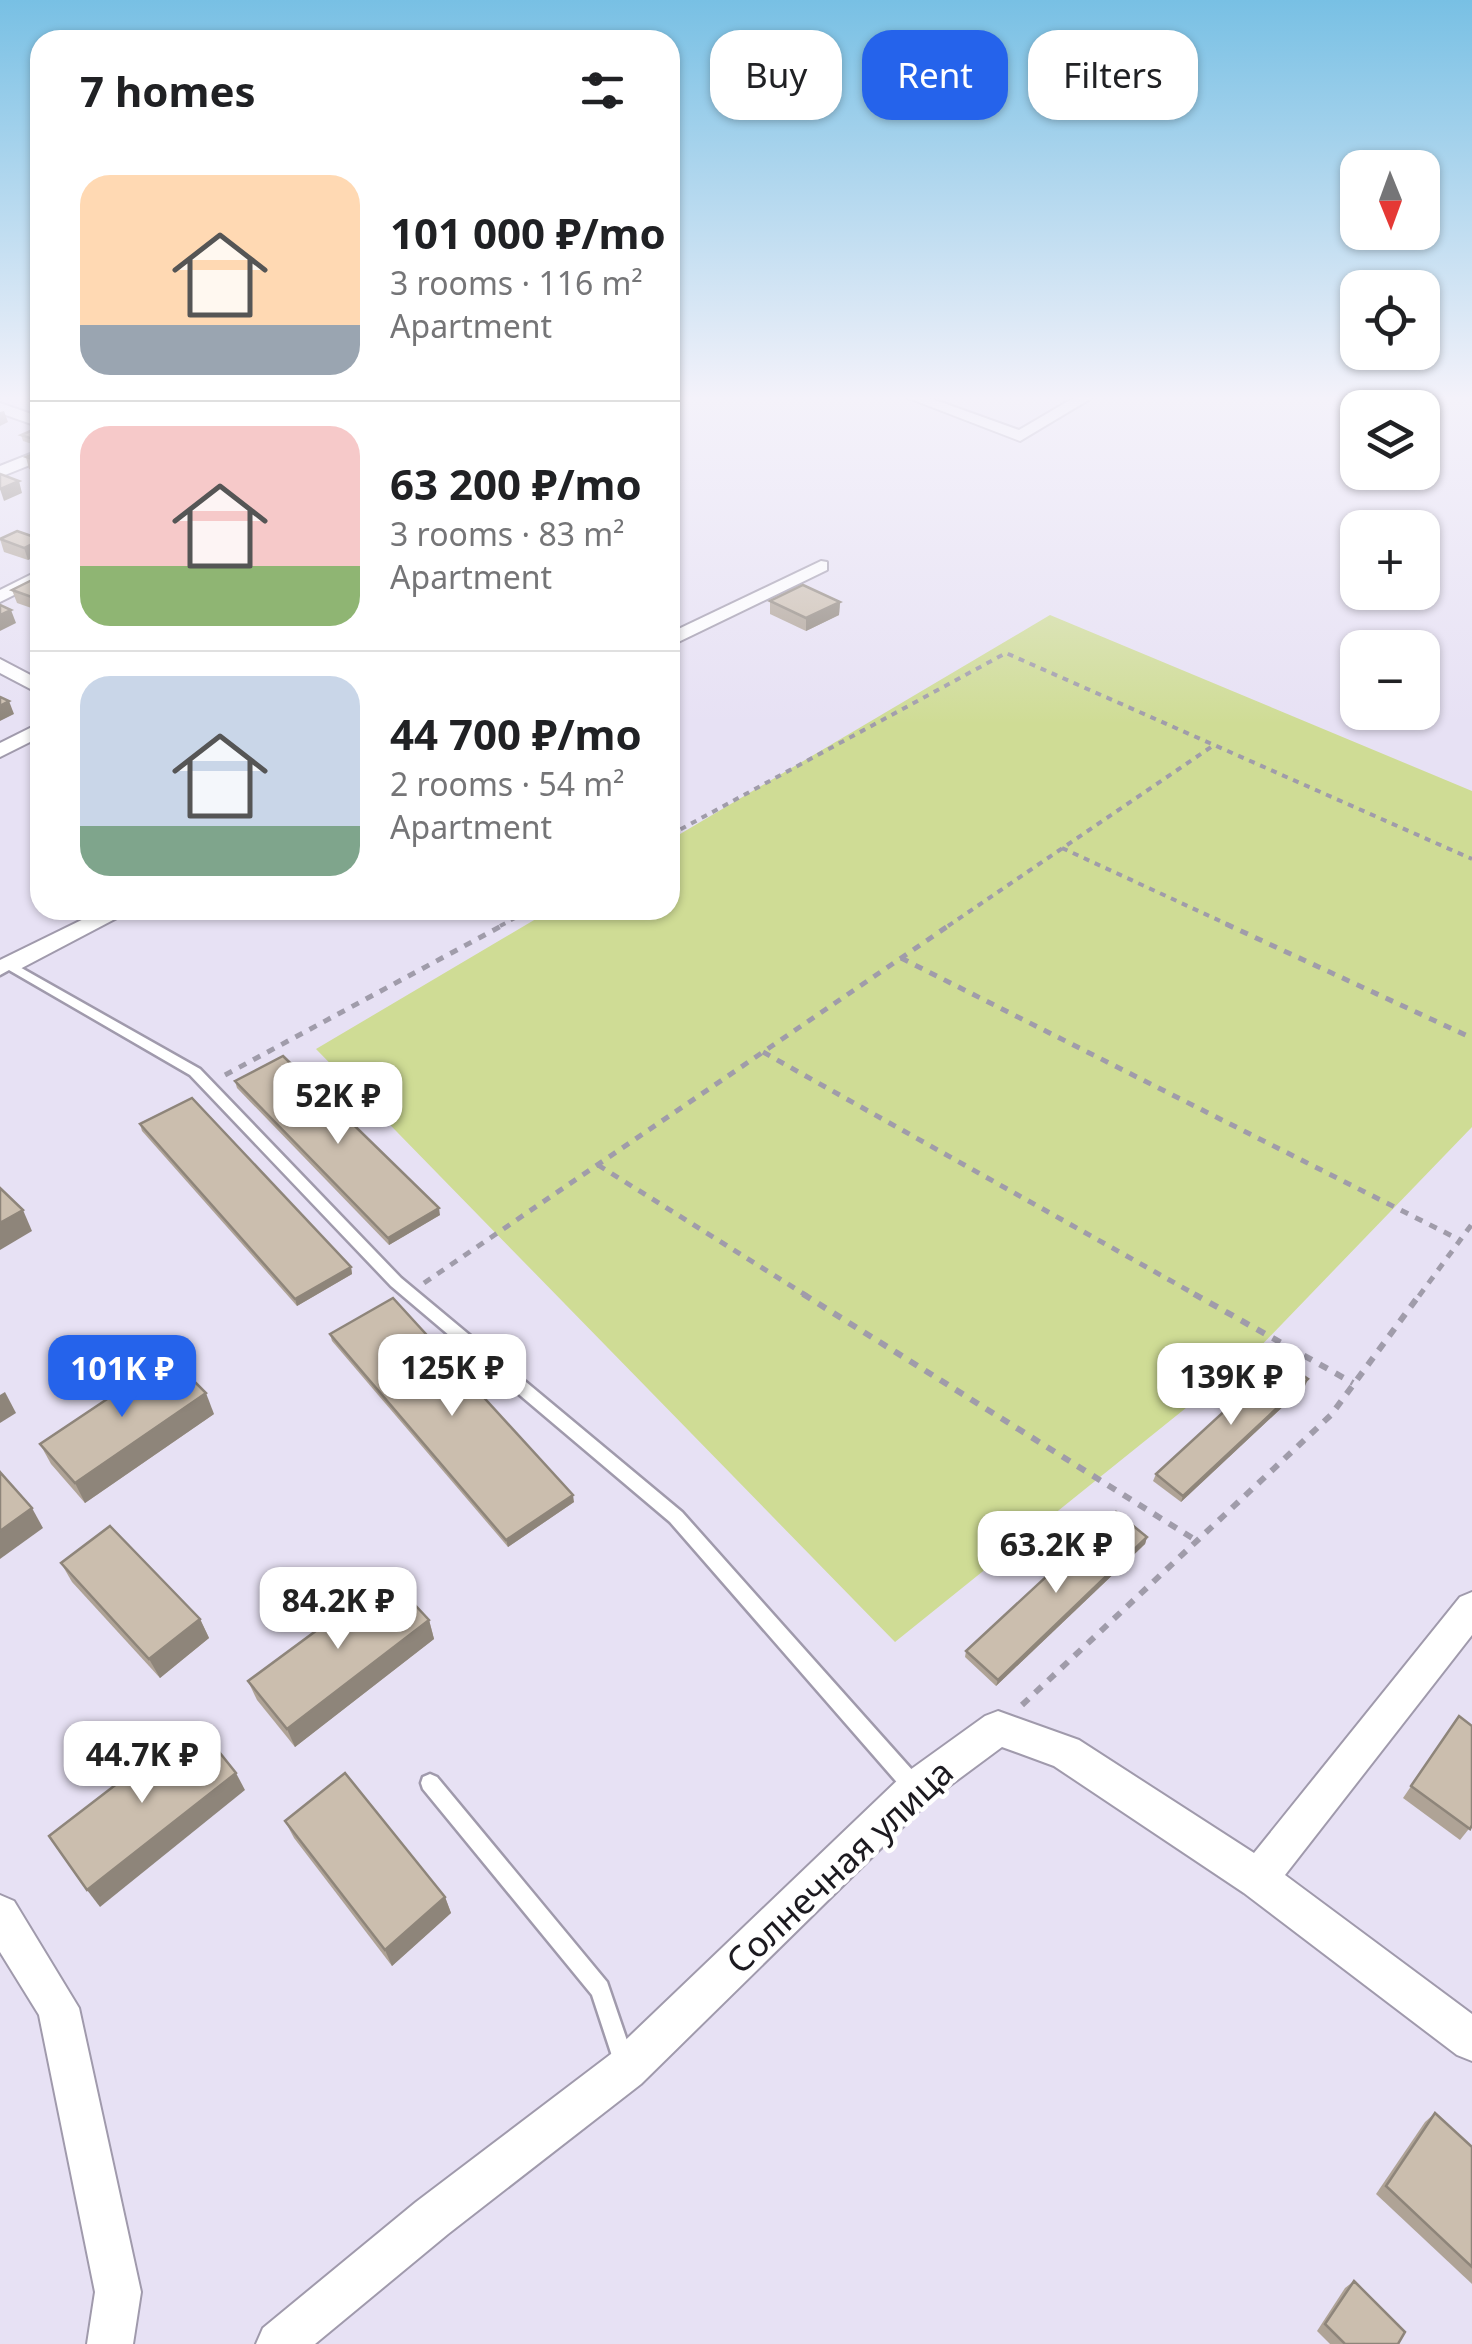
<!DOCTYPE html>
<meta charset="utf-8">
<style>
body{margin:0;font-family:"Noto Sans",sans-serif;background:#f6f6f6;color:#202124;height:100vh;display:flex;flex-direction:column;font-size:38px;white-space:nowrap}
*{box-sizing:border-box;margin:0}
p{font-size:32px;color:#757577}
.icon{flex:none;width:55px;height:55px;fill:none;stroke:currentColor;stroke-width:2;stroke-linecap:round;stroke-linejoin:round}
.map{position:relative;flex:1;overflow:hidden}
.panel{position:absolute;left:30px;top:30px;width:650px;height:890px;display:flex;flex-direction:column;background:#fff;border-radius:30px;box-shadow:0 2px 8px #0004}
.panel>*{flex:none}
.top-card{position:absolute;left:710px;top:30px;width:610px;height:90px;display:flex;gap:20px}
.needle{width:65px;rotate:179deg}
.fabs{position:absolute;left:1340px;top:150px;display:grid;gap:20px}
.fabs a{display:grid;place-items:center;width:100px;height:100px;border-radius:20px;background:#fff;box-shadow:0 2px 8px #0004;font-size:50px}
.price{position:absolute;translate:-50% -85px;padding:0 22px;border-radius:20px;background:#fff;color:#222;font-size:32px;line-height:65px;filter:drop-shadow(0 2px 5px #0008)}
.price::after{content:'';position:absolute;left:50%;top:60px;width:30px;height:22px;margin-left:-15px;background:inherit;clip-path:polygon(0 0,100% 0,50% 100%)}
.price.on{background:#2563eb;color:#fff}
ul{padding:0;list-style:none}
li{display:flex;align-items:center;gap:30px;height:250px;padding:0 50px}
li+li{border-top:2px solid #e0e0e0}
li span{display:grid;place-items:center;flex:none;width:280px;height:200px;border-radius:30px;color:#555}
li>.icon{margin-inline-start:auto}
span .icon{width:120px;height:120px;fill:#fffc;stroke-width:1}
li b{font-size:42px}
h2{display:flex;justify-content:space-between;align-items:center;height:120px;padding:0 50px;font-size:42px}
.chip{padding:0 35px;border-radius:30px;background:#fff;box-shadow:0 2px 8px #0004;font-size:35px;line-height:90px}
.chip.on{background:#2563eb;color:#fff}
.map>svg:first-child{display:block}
.green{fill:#cfdc95}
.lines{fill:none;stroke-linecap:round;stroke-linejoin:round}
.service-casing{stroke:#a09aac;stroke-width:5}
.minor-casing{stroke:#a09aac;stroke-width:4}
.path-far2{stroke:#a09caa;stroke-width:4;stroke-dasharray:6 6;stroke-linecap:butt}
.path-far1{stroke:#a09caa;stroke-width:5;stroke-dasharray:8 8;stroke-linecap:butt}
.path{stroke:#a09caa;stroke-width:6;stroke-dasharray:9 9;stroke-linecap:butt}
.service{fill:#fff;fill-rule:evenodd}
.minor{fill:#fff;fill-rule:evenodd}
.wall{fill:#afa396}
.shaded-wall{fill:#8e857a}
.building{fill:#cbbeae;stroke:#8e857a;stroke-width:2.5}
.labels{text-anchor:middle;stroke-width:9;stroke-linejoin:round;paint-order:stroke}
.near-street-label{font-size:35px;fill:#1c1a20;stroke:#fff}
</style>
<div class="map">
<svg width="1472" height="2344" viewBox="0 0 1472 2344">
<rect width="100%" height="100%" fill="#e7e1f4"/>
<path class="green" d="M1050 615 1472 791V1127L1253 1354 895 1642 316 1049 551 910H670V840Z"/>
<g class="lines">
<defs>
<g id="service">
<path d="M9 961 200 1069 401 1278 682 1512 922 1781 924 1788 922 1795 915 1797 908 1795 670 1522 391 1286 190 1075 9 970 0 975V965Z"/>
<path d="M430 1774 437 1777 607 1982 635 2064 631 2071 624 2075 617 2071 592 1995 423 1789 421 1783 423 1777Z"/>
</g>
<g id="minor">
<path d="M903 396H924L1019 430 1077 396H1095L1020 441Z"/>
<path d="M0 403 40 417V427L0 413Z"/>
<path d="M40 450V461L0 477V466Z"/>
<path d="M821 561 827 562V570L670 646V633Z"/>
<path d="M40 570V582L0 602V590Z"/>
<path d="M0 659 40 680V694L0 673Z"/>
<path d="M40 723V737L0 757V743Z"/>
<path d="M102 910H132L18 970H0V960Z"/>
<path d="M1472 1592V1635L1285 1875 1472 2014V2061L1457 2055 1244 1893 1054 1766 1002 1747 929 1801 641 2084 448 2234 315 2344H256L263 2328 416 2202 611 2054 903 1775 985 1716 998 1711 1079 1740 1254 1853 1460 1597Z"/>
<path d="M0 1895 14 1901 79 2008 141 2292 133 2344H87L95 2292 39 2015 0 1952Z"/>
</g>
</defs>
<use href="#service" class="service-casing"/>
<use href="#minor" class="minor-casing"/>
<g class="path-far2">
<path d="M670 835 1006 653 1472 859"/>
<path d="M1062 848 1231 926"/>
<path d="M500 926 530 910"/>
<path d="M948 926 1214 745"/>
</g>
<g class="path-far1">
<path d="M1226 924 1472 1038"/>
<path d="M901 958 1460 1240"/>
<path d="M763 1052 1198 1296"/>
<path d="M225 1075 505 924"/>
<path d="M598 1165 807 1296"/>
<path d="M424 1283 951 924"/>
<path d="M1419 1296 1472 1224"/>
</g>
<g class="path">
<path d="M803 1294 1197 1541"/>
<path d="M1194 1294 1353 1383"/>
<path d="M1022 1705 1331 1415 1420 1294"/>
</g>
<use href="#service" class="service"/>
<use href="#minor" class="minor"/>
</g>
<g class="wall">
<path d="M23 396H40V404L24 398Z"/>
<path d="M40 427 38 446 23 441 21 435Z"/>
<path d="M40 451V473L29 469 26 457Z"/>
<path d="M0 539H40L28 560 4 552Z"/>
<path d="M40 581V611L17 603 12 590Z"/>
<path d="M770 601 840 602 839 615 806 631 770 614Z"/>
<path d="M235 1081 440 1215 389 1245 237 1088Z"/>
<path d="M140 1124 351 1267 352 1274 297 1306 142 1131Z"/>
<path d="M330 1334 574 1502 508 1547 332 1341Z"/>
<path d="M1305 1386 1181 1502 1153 1481 1156 1474Z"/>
<path d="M214 1414 85 1503 51 1464 40 1444Z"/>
<path d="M1147 1537 1145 1544 996 1686 965 1657 966 1651Z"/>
<path d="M61 1563 200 1619 209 1638 160 1678 72 1582Z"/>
<path d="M429 1620 434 1639 295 1747 257 1700 248 1681Z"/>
<path d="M1459 1716 1472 1825 1460 1840 1403 1798Z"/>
<path d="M285 1821 445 1897 451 1913 392 1966 294 1838Z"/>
<path d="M1435 2113 1472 2147V2284L1376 2194 1425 2122Z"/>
<path d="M1354 2281 1398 2344H1330L1317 2331 1345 2288Z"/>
</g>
<g class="shaded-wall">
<path d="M4 411 8 422 0 426V412Z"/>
<path d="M19 481 22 493 4 501 0 489Z"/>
<path d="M40 540V555L28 560 24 548Z"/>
<path d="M840 602 839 615 806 631V618Z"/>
<path d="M11 610 16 623 0 631V615Z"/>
<path d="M9 701 14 714 0 721V706Z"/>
<path d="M439 1208 440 1215 389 1245 388 1238Z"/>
<path d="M23 1210 32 1231 0 1250V1223Z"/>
<path d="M351 1267 352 1274 297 1306 295 1299Z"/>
<path d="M1308 1379 1305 1386 1181 1502 1183 1496Z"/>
<path d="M5 1392 16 1413 0 1423V1395Z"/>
<path d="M206 1393 214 1414 85 1503 75 1483Z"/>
<path d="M573 1495 574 1502 508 1547 506 1540Z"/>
<path d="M32 1508 43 1528 0 1559V1531Z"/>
<path d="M1147 1537 1145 1544 996 1686 998 1680Z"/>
<path d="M200 1619 209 1638 160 1678 149 1659Z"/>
<path d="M429 1620 434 1639 295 1747 287 1729Z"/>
<path d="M236 1773 245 1790 100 1907 87 1890Z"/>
<path d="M445 1897 451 1913 392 1966 385 1950Z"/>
</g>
<g class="building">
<path d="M40 427V438L36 440 21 435Z"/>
<path d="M40 451V462L26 457Z"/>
<path d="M0 474 19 481 0 489Z"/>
<path d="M17 531 40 539V540L24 548 0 539Z"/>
<path d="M34 579 40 581V600L12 590Z"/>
<path d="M803 585 840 602 806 618 770 601Z"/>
<path d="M0 605 11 610 0 615Z"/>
<path d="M0 697 9 701 0 706Z"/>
<path d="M283 1056 439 1208 388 1238 235 1081Z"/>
<path d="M192 1098 351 1267 295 1299 140 1124Z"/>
<path d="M0 1188 23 1210 0 1223Z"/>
<path d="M393 1298 573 1495 506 1540 330 1334Z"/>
<path d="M170 1357 206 1393 75 1483 40 1444Z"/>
<path d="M1280 1360 1308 1379 1183 1496 1156 1474Z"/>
<path d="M0 1472 32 1508 0 1531Z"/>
<path d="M1116 1512 1147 1537 998 1680 966 1651Z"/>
<path d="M110 1526 200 1619 149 1659 61 1563Z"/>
<path d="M389 1577 429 1620 287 1729 248 1681Z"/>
<path d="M1459 1716 1472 1726V1825L1470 1829 1411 1786Z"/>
<path d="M196 1723 236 1773 87 1890 49 1836Z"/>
<path d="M345 1773 445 1897 385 1950 285 1821Z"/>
<path d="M1435 2113 1472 2147V2267L1386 2186Z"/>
<path d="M1354 2281 1405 2332 1398 2344H1345L1325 2324Z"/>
</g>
<linearGradient id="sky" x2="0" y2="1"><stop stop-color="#78c0e4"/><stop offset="0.55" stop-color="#f4f2fa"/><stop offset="1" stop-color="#f4f2fa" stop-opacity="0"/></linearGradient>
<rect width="1472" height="724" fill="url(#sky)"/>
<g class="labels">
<g class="near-street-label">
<text transform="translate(840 1867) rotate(-43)" y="12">Солнечная улица</text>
</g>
</g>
</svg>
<div class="fabs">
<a><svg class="needle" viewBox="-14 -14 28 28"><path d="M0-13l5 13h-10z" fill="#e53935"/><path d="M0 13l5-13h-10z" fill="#757577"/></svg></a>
<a><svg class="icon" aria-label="locate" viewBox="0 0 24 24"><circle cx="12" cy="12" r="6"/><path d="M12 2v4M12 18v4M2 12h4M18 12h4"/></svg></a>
<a><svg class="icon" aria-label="layers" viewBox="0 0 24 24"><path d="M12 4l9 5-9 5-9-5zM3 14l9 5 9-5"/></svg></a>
<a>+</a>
<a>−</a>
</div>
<b class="price" style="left:338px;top:1147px">52K ₽</b>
<b class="price" style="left:452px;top:1419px">125K ₽</b>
<b class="price on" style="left:122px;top:1420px">101K ₽</b>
<b class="price" style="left:1231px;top:1428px">139K ₽</b>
<b class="price" style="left:1056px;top:1596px">63.2K ₽</b>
<b class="price" style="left:338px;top:1652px">84.2K ₽</b>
<b class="price" style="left:142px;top:1806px">44.7K ₽</b>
<div class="top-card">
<a class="chip">Buy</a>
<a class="chip on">Rent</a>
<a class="chip">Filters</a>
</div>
<section class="panel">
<h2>7 homes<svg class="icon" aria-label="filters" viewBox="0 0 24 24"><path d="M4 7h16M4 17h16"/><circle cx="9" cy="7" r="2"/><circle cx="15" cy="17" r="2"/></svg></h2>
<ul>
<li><span style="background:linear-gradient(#ffd9b3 75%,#9aa5b1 0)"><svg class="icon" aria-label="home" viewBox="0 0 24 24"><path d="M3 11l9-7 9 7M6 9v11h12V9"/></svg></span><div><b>101 000 ₽/mo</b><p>3 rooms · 116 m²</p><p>Apartment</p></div></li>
<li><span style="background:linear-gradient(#f6c9c9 70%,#8fb573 0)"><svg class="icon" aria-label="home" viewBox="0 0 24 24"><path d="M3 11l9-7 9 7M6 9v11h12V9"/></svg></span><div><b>63 200 ₽/mo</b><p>3 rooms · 83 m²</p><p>Apartment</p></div></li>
<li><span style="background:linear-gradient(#c9d6e8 75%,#7fa58c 0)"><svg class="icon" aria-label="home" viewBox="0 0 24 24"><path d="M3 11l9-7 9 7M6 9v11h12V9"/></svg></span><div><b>44 700 ₽/mo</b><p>2 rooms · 54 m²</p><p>Apartment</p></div></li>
</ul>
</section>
</div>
